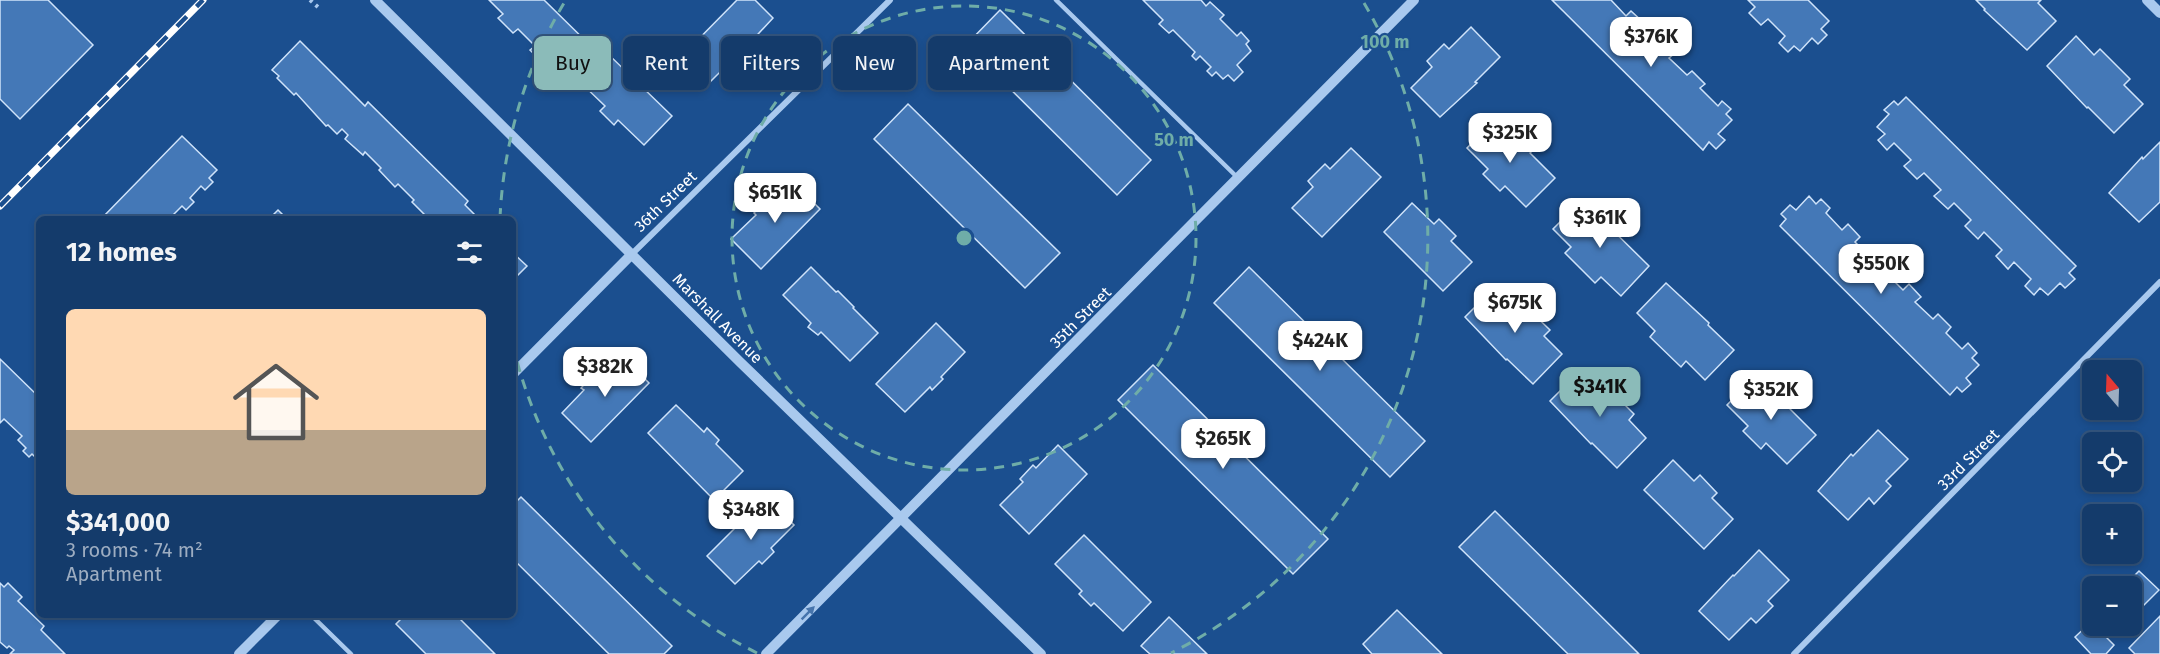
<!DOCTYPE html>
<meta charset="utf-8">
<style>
body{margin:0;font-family:"Fira Sans",sans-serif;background:#1d4271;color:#f1f3f6;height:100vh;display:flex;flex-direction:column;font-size:22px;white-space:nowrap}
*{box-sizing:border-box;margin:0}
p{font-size:20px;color:#9dadc1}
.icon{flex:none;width:33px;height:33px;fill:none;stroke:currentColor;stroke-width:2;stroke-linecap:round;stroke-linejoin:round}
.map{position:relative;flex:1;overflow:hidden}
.details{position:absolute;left:36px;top:216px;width:480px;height:402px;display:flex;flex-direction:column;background:#143b6b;border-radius:9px;box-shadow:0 3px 9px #0003,0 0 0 2px #33557e}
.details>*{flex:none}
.top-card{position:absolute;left:534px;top:36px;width:570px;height:54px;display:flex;gap:12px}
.needle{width:39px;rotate:341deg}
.controls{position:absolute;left:2082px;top:360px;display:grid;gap:12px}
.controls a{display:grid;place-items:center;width:60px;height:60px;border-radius:9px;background:#143b6b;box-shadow:0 3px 9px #0003,0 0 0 2px #33557e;font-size:30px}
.price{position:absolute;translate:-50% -51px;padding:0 14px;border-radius:12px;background:#fff;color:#222;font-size:20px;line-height:39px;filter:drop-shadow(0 2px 3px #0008)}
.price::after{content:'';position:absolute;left:50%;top:36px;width:18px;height:14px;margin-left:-9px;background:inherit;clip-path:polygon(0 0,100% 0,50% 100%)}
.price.active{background:#8bbbb9;color:#111}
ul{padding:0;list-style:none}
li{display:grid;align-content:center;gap:12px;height:318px;padding:0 30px}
li span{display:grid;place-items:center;height:186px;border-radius:9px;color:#555}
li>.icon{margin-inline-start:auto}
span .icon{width:108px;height:108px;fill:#fffc;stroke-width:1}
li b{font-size:26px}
h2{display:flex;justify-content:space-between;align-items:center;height:72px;padding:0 30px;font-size:26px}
.chip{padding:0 21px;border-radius:9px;background:#143b6b;box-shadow:0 3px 9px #0003,0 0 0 2px #33557e;font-size:21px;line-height:54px}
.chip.active{background:#8bbbb9;color:#111}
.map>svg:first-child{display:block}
.building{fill:#4478b7;stroke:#cfe3fa;stroke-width:1.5}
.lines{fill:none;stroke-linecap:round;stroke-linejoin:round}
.path{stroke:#a9c9ee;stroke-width:4;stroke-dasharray:3 4.5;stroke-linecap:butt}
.service{stroke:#a9c9ee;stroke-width:4.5}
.minor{stroke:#a9c9ee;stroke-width:6}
.tertiary{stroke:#a9c9ee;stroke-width:10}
.rail-casing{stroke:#fff;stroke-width:7}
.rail{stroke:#1b4f8f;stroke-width:4.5;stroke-dasharray:14;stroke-linecap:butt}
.oneway{fill:#4674ac}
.ring{fill:none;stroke:#6fada8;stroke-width:3;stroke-dasharray:10 8}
.labels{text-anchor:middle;stroke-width:4.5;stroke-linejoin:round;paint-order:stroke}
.street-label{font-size:16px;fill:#fff;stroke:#1b4f8f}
.centre{fill:#6fada8;stroke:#1b4f8f;stroke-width:3}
.ring-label{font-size:18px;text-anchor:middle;font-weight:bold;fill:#6fada8;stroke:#1b4f8f;stroke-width:4.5;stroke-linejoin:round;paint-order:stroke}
</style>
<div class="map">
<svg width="2160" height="654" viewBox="0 0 2160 654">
<rect width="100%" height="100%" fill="#1b4f8f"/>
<g class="building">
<path d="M0 0H48L93 45 20 119 0 99Z"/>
<path d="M489 0H544L600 55 604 50 672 116 644 145 618 120 614 125 600 111 605 106 578 80 574 84 546 57 542 62 530 50 535 46 518 29 513 33 498 18 503 14Z"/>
<path d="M737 0H755L773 18 747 46 752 51 737 66 732 60 707 85 680 58Z"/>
<path d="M1143 0H1201L1206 6 1210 2 1224 15 1220 19 1237 36 1241 32 1249 41 1246 44 1251 51 1237 65 1243 72 1234 81 1228 75 1223 79 1216 72 1212 76 1207 71 1211 67 1200 56 1196 60 1192 56 1195 52 1173 30 1169 33 1159 24 1163 20Z"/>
<path d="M1552 0H1611L1626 16 1631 11 1644 23 1639 28 1657 46 1662 41 1674 54 1669 58 1687 75 1692 71 1705 84 1700 88 1718 106 1722 101 1731 109 1726 114 1732 120 1718 134 1725 140 1716 149 1709 142 1703 150Z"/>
<path d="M1748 0H1808L1829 21 1821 29 1827 35 1818 44 1812 38 1800 51 1794 46 1788 52 1779 43 1785 36 1768 19 1761 25 1749 13 1755 7Z"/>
<path d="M1976 0H2041L2038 3 2056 21 2027 50 1984 10 1985 9Z"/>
<path d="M1000 10 1151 160 1117 195 966 45Z"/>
<path d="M1471 27 1500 57 1475 82 1477 83 1440 117 1411 88 1432 67 1427 61 1444 44 1449 49Z"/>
<path d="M2076 36 2094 55 2100 49 2130 79 2124 85 2143 104 2114 133 2088 107 2087 108 2047 66Z"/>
<path d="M300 41 365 106 368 102 468 201 465 205 479 219H432L430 217 428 218 412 202 414 200 398 184 395 187 379 170 381 168 365 152 363 155 345 139 348 135 342 129 337 134 328 125 326 126 296 93 294 95 277 78 279 76 272 70Z"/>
<path d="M1906 97 2076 266 2069 273 2075 279 2065 288 2060 283 2048 295 2040 288 2034 295 2025 286 2031 279 2014 262 2008 269 1996 256 2002 250 1984 232 1978 239 1965 226 1971 220 1954 203 1948 209 1934 196 1941 190 1924 173 1917 179 1904 166 1911 160 1894 143 1887 150 1878 140 1885 134 1877 127 1889 114 1884 110 1894 101 1898 105Z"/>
<path d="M908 104 1060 253 1025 288 874 139Z"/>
<path d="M1496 119 1531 152 1530 153 1555 178 1526 207 1505 186 1500 191 1483 174 1488 169 1467 148Z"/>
<path d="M182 136 217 170 209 178 213 182 205 190 201 186 190 198 194 202 186 210 182 206 169 219H101Z"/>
<path d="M2160 142V202L2139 222 2109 193 2142 157 2143 159Z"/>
<path d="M1351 148 1381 177 1322 237 1292 208 1313 187 1308 181 1325 164 1330 169Z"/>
<path d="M791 180 820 209 761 269 731 239 756 215 754 213 764 202 766 204Z"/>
<path d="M1809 196 1816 204 1821 199 1830 208 1826 213 1842 230 1848 224 1860 237 1855 242 1873 260 1878 254 1890 267 1885 272 1903 290 1909 284 1921 297 1915 302 1933 319 1938 314 1951 327 1946 333 1962 349 1968 343 1977 353 1972 358 1979 365 1966 378 1971 384 1962 392 1957 387 1950 395 1780 226 1786 219 1781 214 1790 205 1796 210Z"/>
<path d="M1582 200 1649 266 1621 296 1601 277 1595 283 1565 253 1571 247 1553 229Z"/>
<path d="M1412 203 1434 224 1439 219 1456 236 1451 241 1472 262 1443 291 1384 232Z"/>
<path d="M278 210 287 219H269Z"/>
<path d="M513 253 527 266 513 280Z"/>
<path d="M811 267 836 292 838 291 854 307 853 308 878 333 850 361 821 332 818 335 808 327 811 323 783 295Z"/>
<path d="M1249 267 1425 441 1390 477 1214 303Z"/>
<path d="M1666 283 1709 323 1708 325 1734 350 1705 380 1686 361 1681 367 1650 337 1655 331 1637 313Z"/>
<path d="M1494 288 1513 306 1519 300 1550 330 1544 336 1562 354 1533 384 1507 359 1506 360 1465 317Z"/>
<path d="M936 323 965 352 941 377 943 379 932 390 930 387 905 412 876 384Z"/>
<path d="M620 354 649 383 591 442 562 413 584 390 581 388 594 374 598 376Z"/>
<path d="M0 359 39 397V461L32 454 29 457 23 451 26 448 18 440 22 436 4 419 0 423Z"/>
<path d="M1153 365 1328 539 1293 574 1118 400Z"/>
<path d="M1579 372 1598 390 1604 384 1634 414 1629 420 1646 438 1617 468 1592 443 1591 444 1550 401Z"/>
<path d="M1756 375 1816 435 1787 464 1766 443 1761 449 1743 431 1748 426 1727 405Z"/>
<path d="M676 405 704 432 707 428 719 440 716 444 743 471 714 500 648 433Z"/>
<path d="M1878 430 1908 459 1886 481 1891 486 1874 504 1869 498 1848 520 1818 491 1851 454 1853 456Z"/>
<path d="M1058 445 1087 474 1029 534 1000 505 1023 482 1020 479 1033 465 1036 468Z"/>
<path d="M1673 460 1694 481 1700 475 1717 493 1712 498 1733 519 1704 549 1644 490Z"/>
<path d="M521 497 672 646 664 654H609L513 559V505Z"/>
<path d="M766 497 794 525 771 548 774 552 762 564 759 561 735 584 707 556Z"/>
<path d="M1495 511 1639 654H1568L1459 547Z"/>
<path d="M1084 535 1151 602 1123 631 1094 603 1091 606 1079 594 1082 591 1055 564Z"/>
<path d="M1759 550 1789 580 1768 601 1773 606 1756 623 1751 618 1729 640 1699 611 1733 575 1734 576Z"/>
<path d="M2139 571 2159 590 2143 606 2132 595V586H2124Z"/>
<path d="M0 583 4 587 8 583 22 597 18 601 44 626 41 630 65 654H10L14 650 9 646 7 648 0 642Z"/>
<path d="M1397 610 1442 654H1372L1363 644Z"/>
<path d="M405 615H456L495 654H426L396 624Z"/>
<path d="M2160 616V654H2135L2129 648Z"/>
<path d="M1169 617 1207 654H1150L1141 646Z"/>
<path d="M2091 622 2114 645 2106 654H2091L2075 637Z"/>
</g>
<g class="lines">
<path class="path" d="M310 0 318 7"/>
<g class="service">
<path d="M1056 0 1238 178"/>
<path d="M311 615 351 654"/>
</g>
<g class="minor">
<path d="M632 254 890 0"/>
<path d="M1794 654 2160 282"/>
</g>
<g class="tertiary">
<path d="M375 0 741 363 1041 654"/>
<path d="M2147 0 2160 13"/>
<path d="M513 374 632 254"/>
<path d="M239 654 278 615"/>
<path d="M766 654 1414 0"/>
</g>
<defs>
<path id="rail" d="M0 206 203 0"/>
</defs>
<use href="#rail" class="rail-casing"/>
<use href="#rail" class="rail"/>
</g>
<defs><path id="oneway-solid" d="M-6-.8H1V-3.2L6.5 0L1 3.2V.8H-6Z" transform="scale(1.5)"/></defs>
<use class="oneway" href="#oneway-solid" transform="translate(808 613) rotate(-45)"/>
<g class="ring">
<circle cx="964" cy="238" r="232"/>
<path d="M757 653A464 464 0 0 1 514 350M500 218A464 464 0 0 1 564 3M1364 3A464 464 0 0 1 1171 653"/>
</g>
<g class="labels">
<g class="street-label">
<text transform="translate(665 201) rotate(-44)" y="6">36th Street</text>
<text transform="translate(1080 317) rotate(-45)" y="6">35th Street</text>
<text transform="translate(718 318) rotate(45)" y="6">Marshall Avenue</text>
<text transform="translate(1968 459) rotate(-45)" y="6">33rd Street</text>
</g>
</g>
<circle cx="964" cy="238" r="9" class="centre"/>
<g class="ring-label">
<text x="1385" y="48">100 m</text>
<text x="1174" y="146">50 m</text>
</g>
</svg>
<div class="controls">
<a><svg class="needle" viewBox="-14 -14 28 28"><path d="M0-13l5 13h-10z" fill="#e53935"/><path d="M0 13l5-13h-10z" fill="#9dadc1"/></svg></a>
<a><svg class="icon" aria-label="locate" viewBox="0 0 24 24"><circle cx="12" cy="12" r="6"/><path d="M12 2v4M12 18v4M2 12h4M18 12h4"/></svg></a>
<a>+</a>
<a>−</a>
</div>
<b class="price" style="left:1651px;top:68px">$376K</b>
<b class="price" style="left:1510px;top:164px">$325K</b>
<b class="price" style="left:775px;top:224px">$651K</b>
<b class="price" style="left:1600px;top:249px">$361K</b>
<b class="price" style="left:1881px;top:295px">$550K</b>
<b class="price" style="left:1515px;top:334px">$675K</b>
<b class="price" style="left:1320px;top:372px">$424K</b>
<b class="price" style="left:605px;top:398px">$382K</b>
<b class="price active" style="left:1600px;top:418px">$341K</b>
<b class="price" style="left:1771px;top:421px">$352K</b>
<b class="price" style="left:1223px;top:470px">$265K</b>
<b class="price" style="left:751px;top:541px">$348K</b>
<div class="top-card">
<a class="chip active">Buy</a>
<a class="chip">Rent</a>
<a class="chip">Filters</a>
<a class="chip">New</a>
<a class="chip">Apartment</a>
</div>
<section class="details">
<h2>12 homes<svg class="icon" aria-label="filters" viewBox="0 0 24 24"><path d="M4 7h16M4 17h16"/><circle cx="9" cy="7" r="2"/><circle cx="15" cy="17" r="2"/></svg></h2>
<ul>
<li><span style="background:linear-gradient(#ffd9b3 65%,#b9a48a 0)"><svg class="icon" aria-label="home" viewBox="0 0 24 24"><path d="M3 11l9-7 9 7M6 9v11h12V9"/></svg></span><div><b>$341,000</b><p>3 rooms · 74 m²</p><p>Apartment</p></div></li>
</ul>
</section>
</div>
